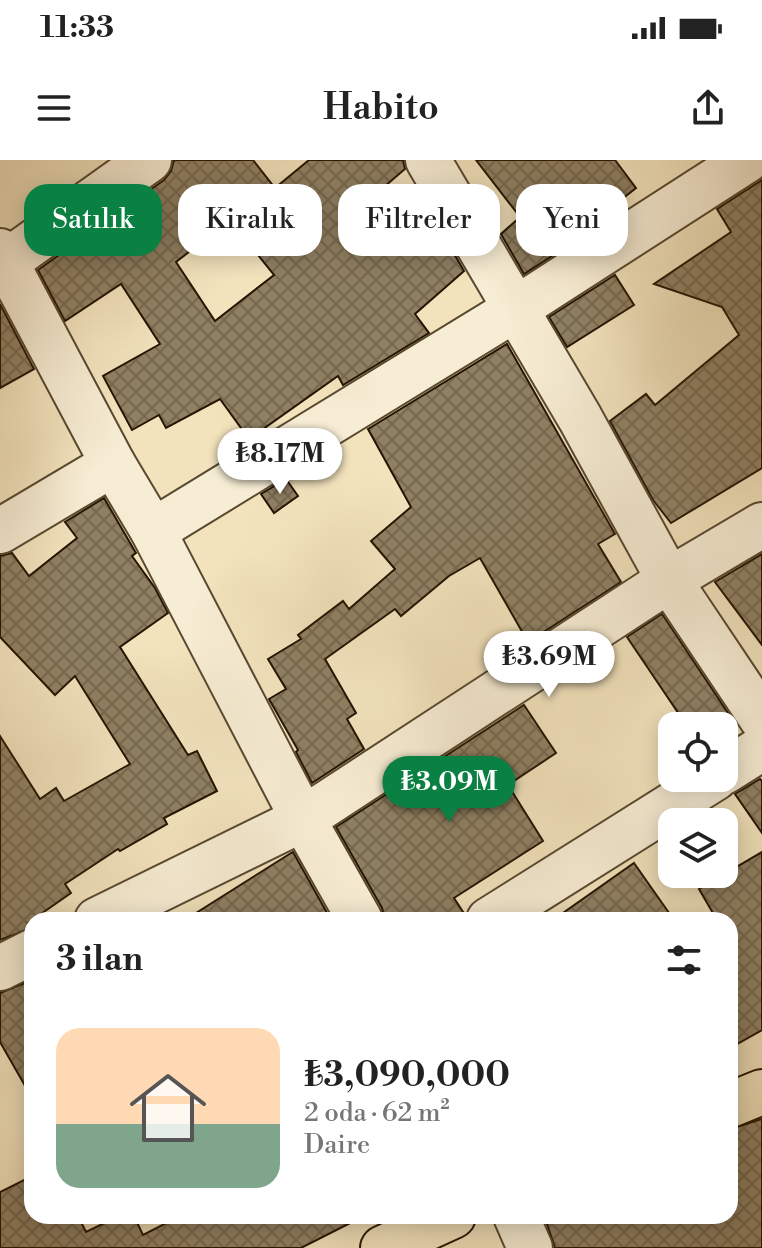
<!DOCTYPE html>
<html lang="tr">
<meta charset="utf-8">
<style>
body{margin:0;font-family:"Libre Bodoni",serif;background:#f2f2f2;color:#222;height:100vh;display:flex;flex-direction:column;font-size:30px;white-space:nowrap}
*{box-sizing:border-box;margin:0}
p{font-size:26px;color:#767676}
.icon{flex:none;width:44px;height:44px;fill:none;stroke:currentColor;stroke-width:2;stroke-linecap:round;stroke-linejoin:round}
.map{position:relative;flex:1;overflow:hidden}
.details{position:absolute;left:24px;top:752px;width:714px;height:312px;display:flex;flex-direction:column;background:#fff;border-radius:24px;box-shadow:0 4px 20px #0003}
.details>*{flex:none}
.hud{position:absolute;left:24px;top:24px;width:714px;height:72px;display:flex;gap:16px}
.controls{position:absolute;left:658px;top:552px;display:grid;gap:16px}
.controls a{display:grid;place-items:center;width:80px;height:80px;border-radius:16px;background:#fff;box-shadow:0 4px 20px #0003;font-size:40px}
.price{position:absolute;translate:-50% -68px;padding:0 18px;border-radius:28px;background:#fff;color:#222;font-size:26px;line-height:52px;filter:drop-shadow(0 2px 4px #0008)}
.price::after{content:'';position:absolute;left:50%;top:48px;width:24px;height:18px;margin-left:-12px;background:inherit;clip-path:polygon(0 0,100% 0,50% 100%)}
.price.selected{background:#0b8043;color:#fff}
ul{padding:0;list-style:none}
li{display:flex;align-items:center;gap:24px;height:200px;padding:0 32px}
li span{display:grid;place-items:center;flex:none;width:224px;height:160px;border-radius:24px;color:#555}
li>.icon{margin-inline-start:auto}
span .icon{width:96px;height:96px;fill:#fffc;stroke-width:1}
li b{font-size:34px}
h2{display:flex;justify-content:space-between;align-items:center;height:96px;padding:0 32px;font-size:34px}
.tag{padding:0 28px;border-radius:24px;background:#fff;box-shadow:0 4px 20px #0003;font-size:28px;line-height:72px}
.tag.selected{background:#0b8043;color:#fff}
.status{display:flex;justify-content:space-between;align-items:center;height:56px;padding:0 40px;background:#fff;direction:ltr}
.status svg{height:22px;fill:currentColor}
header{display:flex;justify-content:space-between;align-items:center;height:104px;padding:0 32px;background:#fff;font-size:36px;font-weight:600}
.map>svg:first-child{display:block}
.building{fill:url(#building-cross-hatch);stroke:#241401;stroke-width:2;fill-rule:evenodd}
.lines{fill:none;stroke-linecap:round;stroke-linejoin:round}
.minor-casing{stroke:#584830;stroke-width:48}
.major-casing{stroke:#241401;stroke-width:48}
.minor{stroke:#f7edd4;stroke-width:44}
.major{stroke:#f2e3bd;stroke-width:44}
</style>
<div class="status"><b>11:33</b><svg viewBox="0 0 49 12"><path d="M0 12V9h3v3zM5 12V6h3v6zM10 12V3h3v9zM15 12V0h3v12zM26 1h20v11H26zM47 4h2v5h-2z"/></svg></div>
<header><svg class="icon" aria-label="menu" viewBox="0 0 24 24"><path d="M4 6h16M4 12h16M4 18h16"/></svg>Habito<svg class="icon" aria-label="share" viewBox="0 0 24 24"><path d="M12 15V3M7 8l5-5 5 5M5 13v7h14v-7"/></svg></header>
<div class="map">
<svg width="762" height="1088" viewBox="0 0 762 1088">
<defs>
<pattern id="building-cross-hatch" width="8" height="8" patternUnits="userSpaceOnUse" patternTransform="scale(2)"><rect width="8" height="8" fill="#8f8063"/><path d="M0 0l8 8M0 8l8-8" fill="none" stroke="#75684f"/></pattern>
</defs>
<rect width="100%" height="100%" fill="#f2e3bd"/>
<filter id="stains"><feTurbulence type="fractalNoise" baseFrequency=".0025" numOctaves="4"/><feColorMatrix values="0 0 0 0 .2 0 0 0 0 .09 0 0 0 0 .02 0 0 0 .5 -.17"/></filter>
<radialGradient id="worn" r=".72"><stop offset=".6" stop-color="#630" stop-opacity="0"/><stop offset="1" stop-color="#630" stop-opacity=".3"/></radialGradient>
<g class="building">
<path d="M174 0H253L275 28 309 0H403L405 9 384 27 422 80 438 66 464 111 415 154 429 173 343 225 338 216 249 279 220 239 166 268 159 255 132 270 103 216 160 184 121 124 65 161 38 110 164 20 171 11ZM230 60 274 115 215 161 176 102Z"/>
<path d="M476 0H615L636 28 585 68 588 73 524 114 501 74 520 57Z"/>
<path d="M762 20V308L671 363 653 340 610 261 646 234 655 245 739 175 722 147 654 124 731 72 717 49Z"/>
<path d="M615 115 634 145 567 187 549 157Z"/>
<path d="M0 144 34 209 0 228Z"/>
<path d="M507 184 615 374 598 384 621 422 528 482 480 398 449 416 401 456 395 449 325 499 356 553 347 559 364 589 312 623 296 592 298 590 269 539 286 529 268 499 301 479 298 475 343 441 349 449 395 409 371 381 411 347 368 269Z"/>
<path d="M286 319 298 336 274 353 261 334Z"/>
<path d="M104 338 136 393 132 396 155 428 168 453 120 487 188 595 197 591 217 631 164 658 167 664 120 691 118 689 65 724 71 733 28 763 31 768 0 780V576L40 639 56 628 64 641 130 604 75 516 55 535 0 477V396L12 393 29 416 77 378 65 362Z"/>
<path d="M762 394V485L715 422Z"/>
<path d="M662 454 730 556 714 566H687L627 477Z"/>
<path d="M524 545 556 593 508 625 543 681 454 738 465 755 464 760H385L382 748 336 667Z"/>
<path d="M760 619 762 621V673L735 634Z"/>
<path d="M293 692 331 760H185L291 693Z"/>
<path d="M762 692V870L730 888V760H717L699 729Z"/>
<path d="M634 703 674 760H553Z"/>
<path d="M32 820V938L0 882V833Z"/>
<path d="M762 959V1088H555L547 1064 565 1056H730V969Z"/>
<path d="M32 1016V1056H78L86 1072 119 1056H134L143 1075 180 1056H364L301 1088H0V1032Z"/>
</g>
<g class="lines">
<defs>
<g id="minor">
<path d="M428 0 580 258 669 420 762 559"/>
<path d="M0 91 113 304 153 371 303 659 360 760"/>
<path d="M6 102 149 0"/>
<path d="M0 371 113 304"/>
<path d="M153 371 514 150 747 0"/>
<path d="M724 612 762 588"/>
<path d="M97 760 303 659 669 420 762 365"/>
<path d="M489 760 715 618"/>
<path d="M0 808 32 792"/>
<path d="M516 1056 530 1088"/>
</g>
<g id="major">
<path d="M730 945 762 932"/>
<path d="M383 1088 453 1056"/>
</g>
</defs>
<use href="#minor" class="minor-casing"/>
<use href="#major" class="major-casing"/>
<use href="#minor" class="minor"/>
<use href="#major" class="major"/>
</g>
<rect width="100%" height="100%" filter="url(#stains)"/>
<rect width="100%" height="100%" fill="url(#worn)"/>
</svg>
<div class="controls">
<a><svg class="icon" aria-label="locate" viewBox="0 0 24 24"><circle cx="12" cy="12" r="6"/><path d="M12 2v4M12 18v4M2 12h4M18 12h4"/></svg></a>
<a><svg class="icon" aria-label="layers" viewBox="0 0 24 24"><path d="M12 4l9 5-9 5-9-5zM3 14l9 5 9-5"/></svg></a>
</div>
<b class="price" style="left:280px;top:336px">₺8.17M</b>
<b class="price" style="left:549px;top:539px">₺3.69M</b>
<b class="price selected" style="left:449px;top:664px">₺3.09M</b>
<div class="hud">
<a class="tag selected">Satılık</a>
<a class="tag">Kiralık</a>
<a class="tag">Filtreler</a>
<a class="tag">Yeni</a>
</div>
<section class="details">
<h2>3 ilan<svg class="icon" aria-label="filters" viewBox="0 0 24 24"><path d="M4 7h16M4 17h16"/><circle cx="9" cy="7" r="2"/><circle cx="15" cy="17" r="2"/></svg></h2>
<ul>
<li><span style="background:linear-gradient(#ffd9b3 60%,#7fa58c 0)"><svg class="icon" aria-label="home" viewBox="0 0 24 24"><path d="M3 11l9-7 9 7M6 9v11h12V9"/></svg></span><div><b>₺3,090,000</b><p>2 oda · 62 m²</p><p>Daire</p></div></li>
</ul>
</section>
</div>
